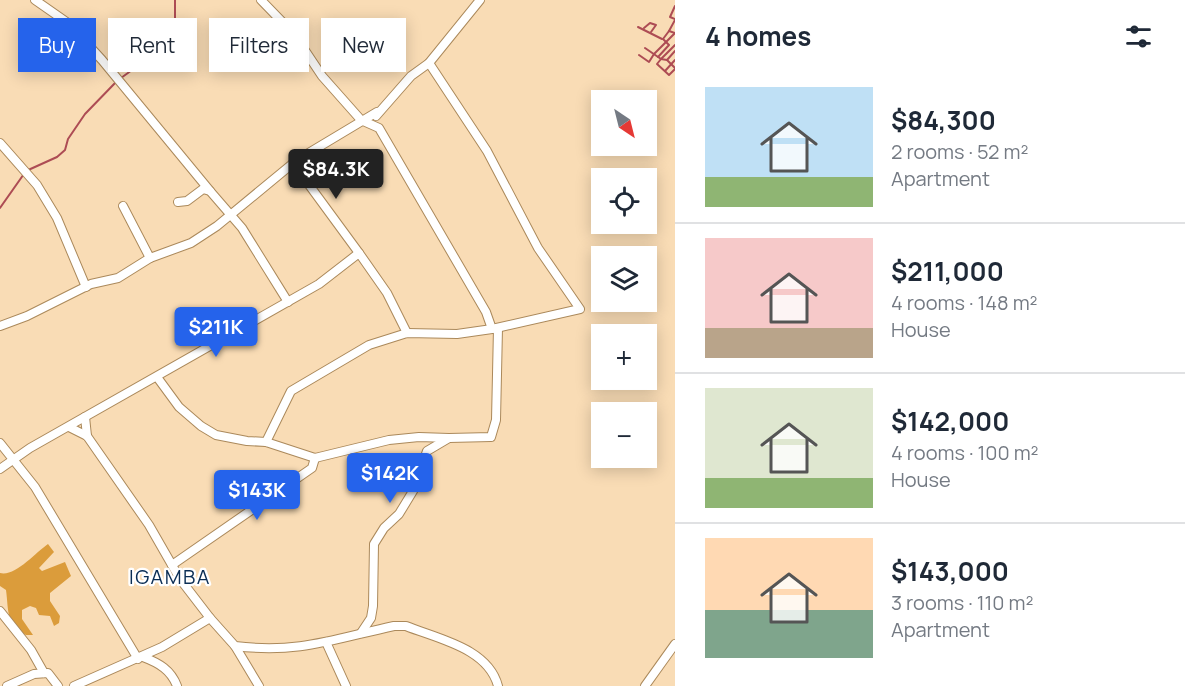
<!DOCTYPE html>
<meta charset="utf-8">
<style>
body{margin:0;font-family:Manrope,sans-serif;background:#f6f6f7;color:#1f2937;height:100vh;display:flex;flex-direction:column;font-size:22px;white-space:nowrap}
*{box-sizing:border-box;margin:0}
p{font-size:20px;color:#747a83}
.icon{flex:none;width:33px;height:33px;fill:none;stroke:currentColor;stroke-width:2;stroke-linecap:round;stroke-linejoin:round}
.map{position:relative;flex:1;overflow:hidden}
.sheet{display:flex;flex-direction:column;background:#fff;width:510px}
.sheet>*{flex:none}
.banner{position:absolute;left:18px;top:18px;width:567px;height:54px;display:flex;gap:12px}
.needle{width:39px;rotate:145deg}
.fabs{position:absolute;left:591px;top:90px;display:grid;gap:12px}
.fabs a{display:grid;place-items:center;width:66px;height:66px;border-radius:0px;background:#fff;box-shadow:0 3px 15px #0003;font-size:30px}
.price{position:absolute;translate:-50% -51px;padding:0 14px;border-radius:6px;background:#2563eb;color:#fff;font-size:20px;line-height:39px;filter:drop-shadow(0 2px 3px #0008)}
.price::after{content:'';position:absolute;left:50%;top:36px;width:18px;height:14px;margin-left:-9px;background:inherit;clip-path:polygon(0 0,100% 0,50% 100%)}
.price.current{background:#222;color:#fff}
ul{padding:0;list-style:none}
li{display:flex;align-items:center;gap:18px;height:150px;padding:0 30px}
li+li{border-top:2px solid #e0e1e3}
li span{display:grid;place-items:center;flex:none;width:168px;height:120px;border-radius:0px;color:#555}
li>.icon{margin-inline-start:auto}
span .icon{width:72px;height:72px;fill:#fffc;stroke-width:1}
li b{font-size:26px}
h2{display:flex;justify-content:space-between;align-items:center;height:72px;padding:0 30px;font-size:26px}
.tag{padding:0 21px;border-radius:0px;background:#fff;box-shadow:0 3px 15px #0003;font-size:21px;line-height:54px}
.tag.current{background:#2563eb;color:#fff}
main{display:flex;flex:1;min-height:0}
.map>svg:first-child{display:block}
.forest{fill:#db9c3b}
.lines{fill:none;stroke-linecap:round;stroke-linejoin:round}
.stream{stroke:#ad4c54;stroke-width:2}
.minor-casing{stroke:#ab895b;stroke-width:10}
.minor{stroke:#fff;stroke-width:8}
.labels{text-anchor:middle;stroke-width:4.5;stroke-linejoin:round;paint-order:stroke}
.quarter-label{font-size:20px;letter-spacing:1.5px;fill:#0a2d54;stroke:#fff}
</style>
<main>
<div class="map">
<svg width="675" height="686" viewBox="0 0 675 686">
<rect width="100%" height="100%" fill="#f9dcb5"/>
<path class="forest" d="M48 544 54 552 39 568 42 571 65 562 71 576 50 593V601L60 616 59 623 54 626 50 616 39 615 36 608 30 606 22 610V619L33 635H26C5 621 9 612 6 590L0 586V573C15 577 35 553 48 544Z"/>
<g class="lines">
<g class="stream">
<path d="M675 19 670 17 675 6"/>
<path d="M638 27 662 39"/>
<path d="M644 28 650 23 656 25 651 32"/>
<path d="M669 31 675 20"/>
<path d="M675 45 661 59 667 60 675 68"/>
<path d="M645 48 661 59 657 64 669 75 675 69"/>
<path d="M639 55 649 62 654 54 675 33"/>
<path d="M658 57 669 45 663 39 669 31 675 33"/>
<path d="M667 60 675 51"/>
<path d="M665 71 675 60"/>
<path d="M121 78 132 70 175 21V0"/>
<path d="M0 208 26 171 57 157 65 150 68 139 85 114 116 82"/>
</g>
<defs>
<g id="minor">
<path d="M35 0 68 23 102 60 210 191"/>
<path d="M261 0 294 34 322 76 361 120 379 128 486 312 492 329 580 309 538 248 487 151 429 63"/>
<path d="M376 116 411 76 429 63 480 0"/>
<path d="M0 143 37 185 57 218 86 287"/>
<path d="M293 163 359 253"/>
<path d="M178 202 187 201 203 189 210 191 242 228 288 302"/>
<path d="M123 206 150 258 191 243 217 226 297 160 377 112"/>
<path d="M0 326 27 316 91 284 118 278 150 258"/>
<path d="M157 377 179 407 201 426 216 435 247 441 266 442 315 458 389 440 419 437 449 438"/>
<path d="M85 417 87 436"/>
<path d="M69 427 87 436 149 525 180 579 210 618"/>
<path d="M266 442 291 391 369 345 407 333 457 334 492 329"/>
<path d="M0 443 35 487 138 659"/>
<path d="M0 469 30 448 319 284 359 253 387 293 407 333"/>
<path d="M172 565 312 468 315 458"/>
<path d="M0 611 31 650 44 673"/>
<path d="M361 633 371 618 373 606 374 544 384 528 399 514 413 491 427 451 449 438 491 437 496 420 498 328"/>
<path d="M326 642 346 686"/>
<path d="M235 646 259 686"/>
<path d="M143 657C159 663 171 670 177 686"/>
<path d="M7 686 34 674 48 673 58 686"/>
<path d="M74 686 162 647 210 618 235 646C298 654 334 639 394 626H406C438 639 488 648 498 686"/>
<path d="M645 686 675 644"/>
</g>
</defs>
<use href="#minor" class="minor-casing"/>
<use href="#minor" class="minor"/>
</g>
<g class="labels">
<g class="quarter-label">
<text x="170" y="584">IGAMBA</text>
</g>
</g>
</svg>
<div class="fabs">
<a><svg class="needle" viewBox="-14 -14 28 28"><path d="M0-13l5 13h-10z" fill="#e53935"/><path d="M0 13l5-13h-10z" fill="#747a83"/></svg></a>
<a><svg class="icon" aria-label="locate" viewBox="0 0 24 24"><circle cx="12" cy="12" r="6"/><path d="M12 2v4M12 18v4M2 12h4M18 12h4"/></svg></a>
<a><svg class="icon" aria-label="layers" viewBox="0 0 24 24"><path d="M12 4l9 5-9 5-9-5zM3 14l9 5 9-5"/></svg></a>
<a>+</a>
<a>−</a>
</div>
<b class="price current" style="left:336px;top:200px">$84.3K</b>
<b class="price" style="left:216px;top:358px">$211K</b>
<b class="price" style="left:390px;top:504px">$142K</b>
<b class="price" style="left:257px;top:521px">$143K</b>
<div class="banner">
<a class="tag current">Buy</a>
<a class="tag">Rent</a>
<a class="tag">Filters</a>
<a class="tag">New</a>
</div>
</div>
<section class="sheet">
<h2>4 homes<svg class="icon" aria-label="filters" viewBox="0 0 24 24"><path d="M4 7h16M4 17h16"/><circle cx="9" cy="7" r="2"/><circle cx="15" cy="17" r="2"/></svg></h2>
<ul>
<li><span style="background:linear-gradient(#bfe0f5 75%,#8fb573 0)"><svg class="icon" aria-label="home" viewBox="0 0 24 24"><path d="M3 11l9-7 9 7M6 9v11h12V9"/></svg></span><div><b>$84,300</b><p>2 rooms · 52 m²</p><p>Apartment</p></div></li>
<li><span style="background:linear-gradient(#f6c9c9 75%,#b9a48a 0)"><svg class="icon" aria-label="home" viewBox="0 0 24 24"><path d="M3 11l9-7 9 7M6 9v11h12V9"/></svg></span><div><b>$211,000</b><p>4 rooms · 148 m²</p><p>House</p></div></li>
<li><span style="background:linear-gradient(#dfe7d0 75%,#8fb573 0)"><svg class="icon" aria-label="home" viewBox="0 0 24 24"><path d="M3 11l9-7 9 7M6 9v11h12V9"/></svg></span><div><b>$142,000</b><p>4 rooms · 100 m²</p><p>House</p></div></li>
<li><span style="background:linear-gradient(#ffd9b3 60%,#7fa58c 0)"><svg class="icon" aria-label="home" viewBox="0 0 24 24"><path d="M3 11l9-7 9 7M6 9v11h12V9"/></svg></span><div><b>$143,000</b><p>3 rooms · 110 m²</p><p>Apartment</p></div></li>
</ul>
</section>
</main>
